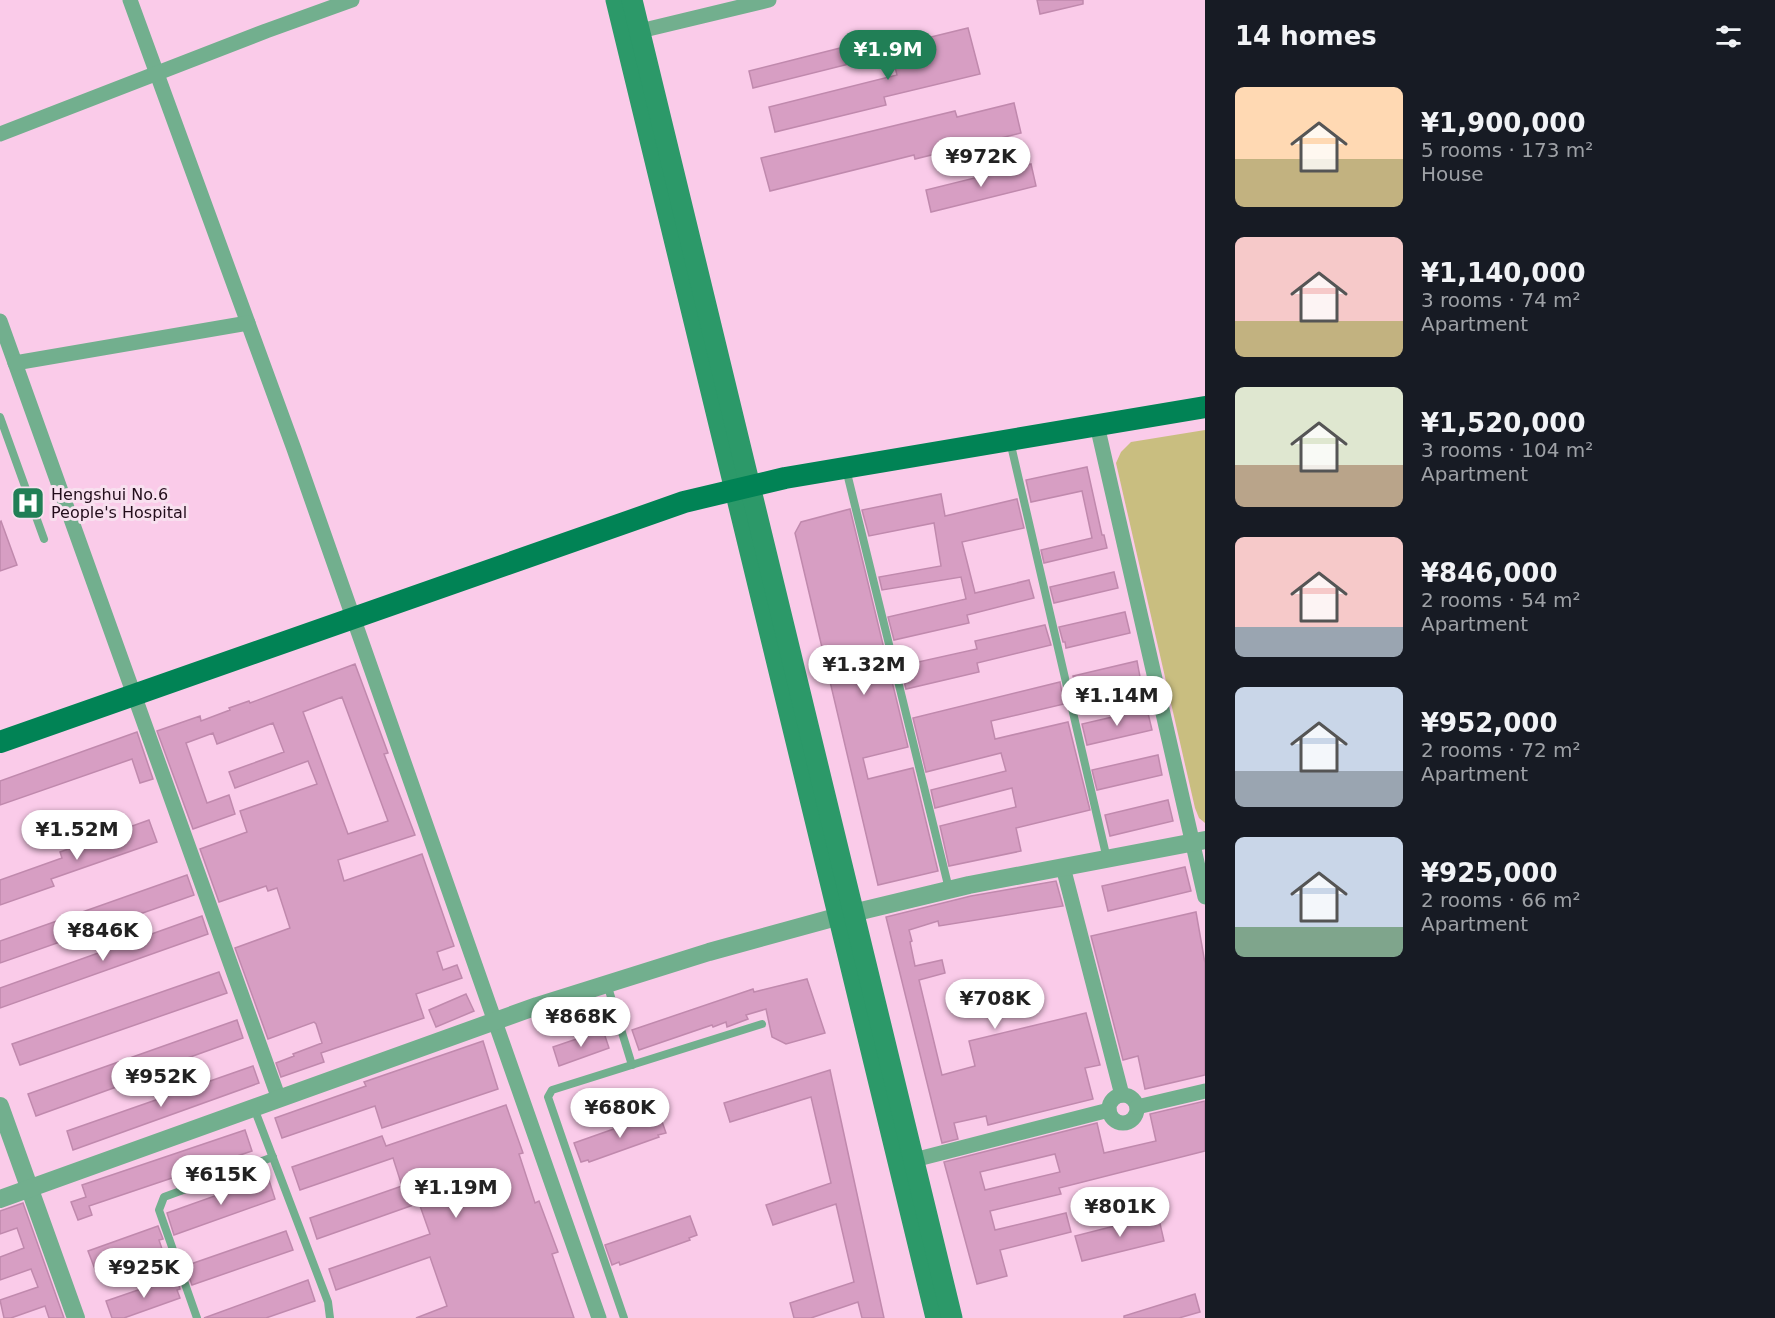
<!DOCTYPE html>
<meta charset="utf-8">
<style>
body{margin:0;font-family:"DejaVu Sans",sans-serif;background:#242831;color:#f1f3f6;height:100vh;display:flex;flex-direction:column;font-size:22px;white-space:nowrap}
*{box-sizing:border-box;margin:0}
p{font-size:20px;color:#9ea1a6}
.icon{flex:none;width:33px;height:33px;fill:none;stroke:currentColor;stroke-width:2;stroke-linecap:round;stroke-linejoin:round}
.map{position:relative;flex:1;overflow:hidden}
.sheet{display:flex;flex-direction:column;background:#171b24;width:570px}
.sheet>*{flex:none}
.price{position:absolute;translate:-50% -51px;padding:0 14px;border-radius:21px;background:#fff;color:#222;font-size:20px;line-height:39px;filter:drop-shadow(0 2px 3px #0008)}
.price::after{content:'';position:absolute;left:50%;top:36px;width:18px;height:14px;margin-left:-9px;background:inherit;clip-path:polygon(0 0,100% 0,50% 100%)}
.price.active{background:#217f56;color:#fff}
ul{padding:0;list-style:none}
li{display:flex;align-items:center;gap:18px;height:150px;padding:0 30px}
li span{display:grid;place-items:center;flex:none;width:168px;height:120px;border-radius:9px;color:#555}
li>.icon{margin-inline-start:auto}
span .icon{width:72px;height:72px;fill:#fffc;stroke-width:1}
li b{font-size:26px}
h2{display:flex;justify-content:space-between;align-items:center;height:72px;padding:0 30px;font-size:26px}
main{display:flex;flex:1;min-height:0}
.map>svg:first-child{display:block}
.green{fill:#c9be80}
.building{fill:#d79ec3;stroke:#c089ad;stroke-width:1.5;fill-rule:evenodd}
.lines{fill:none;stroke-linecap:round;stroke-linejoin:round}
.service{stroke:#72af8e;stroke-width:8}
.minor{stroke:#72af8e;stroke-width:15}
.tertiary{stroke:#72af8e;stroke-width:18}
.secondary{stroke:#2c9969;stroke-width:21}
.primary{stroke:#018355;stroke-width:22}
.labels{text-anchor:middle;stroke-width:6;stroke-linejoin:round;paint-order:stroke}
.poi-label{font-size:16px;fill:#220d1b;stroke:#f8e0ef;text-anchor:start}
</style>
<main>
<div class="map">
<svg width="1205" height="1318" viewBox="0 0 1205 1318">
<rect width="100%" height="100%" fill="#facbe9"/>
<path class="green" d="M1205 430V823L1199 818 1195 808 1116 463 1121 452 1131 442Z"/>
<g class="building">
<path d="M1037 0H1083V4L1040 14Z"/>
<path d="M968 28 980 74 884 97 886 105 775 132 769 107 897 75 890 47Z"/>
<path d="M868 41 873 58 753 88 749 71Z"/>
<path d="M1014 103 1021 133 915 159 914 155 770 191 761 158 955 111 957 117Z"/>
<path d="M1031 164 1036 186 931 212 926 190Z"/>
<path d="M1087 467 1102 535H1104L1107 548 1044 563 1041 550 1092 538 1082 491 1031 502 1026 480Z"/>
<path d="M941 494 945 516 1017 499 1024 528 962 542 975 593 1029 580 1034 598 967 615 969 623 894 640 888 617 966 599 961 577 882 590 879 577 941 566 934 523 869 536 862 510Z"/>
<path d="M850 509 908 747 863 758 868 779 913 768 938 871 878 885 795 533 801 522Z"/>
<path d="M1 521 17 565 0 571V522Z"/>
<path d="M1114 572 1118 588 1054 603 1050 587Z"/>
<path d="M1125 612 1130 633 1066 648 1065 642H1063L1059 627Z"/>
<path d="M1045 625 1051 645 977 663 979 672 906 689 900 666 977 649 975 641Z"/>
<path d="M1137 661 1141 682 1076 698 1072 680 1074 679 1073 676Z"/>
<path d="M355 664 388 753 384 754 415 835 338 860 344 881 422 854 454 946 437 952 443 970 457 965 462 978 416 994 424 1018 321 1053 324 1062 281 1077 276 1063 294 1056 293 1054 322 1043 316 1024 314 1022 268 1039 235 948 290 928 277 888 268 891 266 886 219 902 200 849 247 832 240 811 317 784 308 761 235 788 229 772 284 752 273 723 217 744 213 733 186 743 207 803 229 795 235 814 193 829 157 731 200 716 201 721 230 710 229 708 249 701 250 703ZM342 697 388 821 348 834 303 712Z"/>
<path d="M1060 682 1064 704 991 721 995 739 1068 722 1090 810 1016 828 1021 851 949 866 940 826 1016 807 1012 788 935 808 931 790 1006 771 1001 753 926 772 913 718Z"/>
<path d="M1147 709 1152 730 1087 745 1082 724Z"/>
<path d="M137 732 153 779 140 783 132 759 0 805V781Z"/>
<path d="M1158 755 1162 775 1097 790 1092 770Z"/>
<path d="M1168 800 1173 821 1110 836 1105 815Z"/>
<path d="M149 820 157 842 51 879 54 886 0 905V880L62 858 60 852Z"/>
<path d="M1185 867 1191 891 1108 911 1102 886Z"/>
<path d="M187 875 194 895 0 963V941Z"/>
<path d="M1056 881 1063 906 939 926 938 921 909 930 912 941 910 942 915 966 942 960 945 973 919 980 942 1075 975 1066 969 1041 1086 1013 1100 1065 1085 1068 1093 1099 988 1125 986 1116 954 1123 958 1139 942 1143 886 917 971 896Z"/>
<path d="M1196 912 1205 963V1075L1145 1089 1138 1056 1123 1060 1091 936Z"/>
<path d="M202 916 208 934 0 1008V988Z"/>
<path d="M219 972 227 993 20 1065 12 1044Z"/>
<path d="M807 979 825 1033 786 1044 772 1037 766 1009 746 1015 748 1019 727 1027 726 1022 713 1027 712 1025 639 1050 632 1030 753 989 754 992Z"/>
<path d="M466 994 474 1011 436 1027 429 1010Z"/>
<path d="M237 1020 243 1038 143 1074 144 1077 36 1116 28 1094Z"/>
<path d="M603 1030 609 1048 559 1066 553 1047Z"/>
<path d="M483 1041 498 1089 382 1128 375 1106 282 1138 275 1118 366 1086 364 1082Z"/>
<path d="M253 1066 259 1083 73 1150 67 1131Z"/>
<path d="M830 1070 884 1318H862L858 1302 811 1318H794L790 1303 854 1282 836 1204 773 1225 766 1205 831 1183 811 1097 730 1122 724 1103Z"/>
<path d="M1205 1101V1151L1059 1188 1061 1194 990 1211 995 1230 1066 1213 1071 1232 1000 1250 1007 1276 977 1284 944 1162 1097 1123 1104 1153 1156 1141 1150 1114ZM1055 1154 1060 1172 985 1190 980 1172Z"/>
<path d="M506 1105 523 1153 519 1154 535 1203 539 1201 558 1252 552 1254 574 1318H416L447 1306 430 1257 336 1290 329 1269 430 1234 419 1203 317 1239 310 1218 402 1186 393 1158 300 1190 292 1167 382 1136 386 1146Z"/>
<path d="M659 1113 666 1133 658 1135 659 1137 589 1162 588 1160 581 1162 574 1143Z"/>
<path d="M245 1130 252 1151 89 1206 92 1215 78 1220 71 1202 86 1197 82 1185Z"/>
<path d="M268 1177 275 1199 174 1235 167 1213Z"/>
<path d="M23 1203 64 1318H49L45 1306 11 1318H4L0 1300 38 1287 31 1269 0 1280V1257L24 1248 17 1228 0 1234V1211Z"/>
<path d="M1158 1215 1164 1241 1082 1261 1075 1236Z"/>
<path d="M690 1216 697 1235 689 1238 690 1240 620 1265 619 1262 612 1265 605 1245Z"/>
<path d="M158 1226 163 1239 159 1240 162 1249 96 1272 88 1251Z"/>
<path d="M286 1231 293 1250 192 1285 185 1266Z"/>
<path d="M176 1277 180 1289 177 1290 180 1298 124 1318H112L106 1301Z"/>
<path d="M308 1280 315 1301 266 1318H204Z"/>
<path d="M1195 1294 1200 1312 1179 1318H1124V1316Z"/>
</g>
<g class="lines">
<g class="service">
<path d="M0 417 44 539"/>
<path d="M1010 441 1107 859"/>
<path d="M846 469 949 889"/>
<path d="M607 984 632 1065"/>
<path d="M254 1108 328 1302 330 1318"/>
<path d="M197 1318 159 1210 164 1197 273 1157"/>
<path d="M624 1318 548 1097 552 1090 762 1024"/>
</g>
<g class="minor">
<path d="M130 0 294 449 599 1318"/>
<path d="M640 31 769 0"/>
<path d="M0 134 266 31 352 0"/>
<path d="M0 321 279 1099"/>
<path d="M15 363 248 323"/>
<path d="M1097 425 1205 897"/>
<path d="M1063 867 1122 1095"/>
<circle cx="1123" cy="1109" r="14"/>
<path d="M1137 1107 1205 1091"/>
<path d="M914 1160 1109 1110"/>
</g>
<g class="tertiary">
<path d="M0 1106 76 1318"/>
<path d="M0 1199 537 1006 709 952 840 916 969 885 1205 840"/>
</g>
<g class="secondary">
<path d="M616 0 936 1318"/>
<path d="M632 0 952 1318"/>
</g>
<path class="primary" d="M0 742 684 502 785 478 1205 407"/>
</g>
<defs>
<symbol id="hospital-square" viewBox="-11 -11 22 22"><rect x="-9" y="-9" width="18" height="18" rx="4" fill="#217f56" stroke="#f8e0ef"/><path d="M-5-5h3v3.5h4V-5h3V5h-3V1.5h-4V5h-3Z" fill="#fff"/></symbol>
</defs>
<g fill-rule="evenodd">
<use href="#hospital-square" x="9" y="484" width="38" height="38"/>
</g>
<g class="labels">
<g class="poi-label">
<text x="51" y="500">Hengshui No.6<tspan x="51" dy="18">People's Hospital</tspan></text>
</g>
</g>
</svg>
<b class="price active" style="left:888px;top:81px">¥1.9M</b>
<b class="price" style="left:981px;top:188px">¥972K</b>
<b class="price" style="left:864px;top:696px">¥1.32M</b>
<b class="price" style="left:1117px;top:727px">¥1.14M</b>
<b class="price" style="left:77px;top:861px">¥1.52M</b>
<b class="price" style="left:103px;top:962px">¥846K</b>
<b class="price" style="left:995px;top:1030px">¥708K</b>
<b class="price" style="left:581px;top:1048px">¥868K</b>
<b class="price" style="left:161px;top:1108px">¥952K</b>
<b class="price" style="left:620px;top:1139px">¥680K</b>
<b class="price" style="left:221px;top:1206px">¥615K</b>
<b class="price" style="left:456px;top:1219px">¥1.19M</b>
<b class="price" style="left:1120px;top:1238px">¥801K</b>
<b class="price" style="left:144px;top:1299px">¥925K</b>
</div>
<section class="sheet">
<h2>14 homes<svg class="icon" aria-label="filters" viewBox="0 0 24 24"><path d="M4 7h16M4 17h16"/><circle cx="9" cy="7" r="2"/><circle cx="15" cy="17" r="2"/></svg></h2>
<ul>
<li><span style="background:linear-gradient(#ffd9b3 60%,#c2b280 0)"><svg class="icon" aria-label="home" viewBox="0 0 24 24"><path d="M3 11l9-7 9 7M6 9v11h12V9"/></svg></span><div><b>¥1,900,000</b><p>5 rooms · 173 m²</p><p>House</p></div></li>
<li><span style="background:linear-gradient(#f6c9c9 70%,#c2b280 0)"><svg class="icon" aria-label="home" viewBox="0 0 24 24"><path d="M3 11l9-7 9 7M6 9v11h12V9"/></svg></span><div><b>¥1,140,000</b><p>3 rooms · 74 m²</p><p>Apartment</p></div></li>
<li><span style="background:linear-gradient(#dfe7d0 65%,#b9a48a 0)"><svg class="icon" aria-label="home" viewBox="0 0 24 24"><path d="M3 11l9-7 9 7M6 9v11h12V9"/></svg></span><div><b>¥1,520,000</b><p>3 rooms · 104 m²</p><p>Apartment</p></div></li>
<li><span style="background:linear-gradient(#f6c9c9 75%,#9aa5b1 0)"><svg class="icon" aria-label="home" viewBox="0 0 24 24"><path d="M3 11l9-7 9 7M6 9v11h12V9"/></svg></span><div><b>¥846,000</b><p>2 rooms · 54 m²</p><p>Apartment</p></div></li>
<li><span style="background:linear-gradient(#c9d6e8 70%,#9aa5b1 0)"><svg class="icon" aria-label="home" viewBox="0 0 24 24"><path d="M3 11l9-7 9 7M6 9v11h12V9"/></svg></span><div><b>¥952,000</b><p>2 rooms · 72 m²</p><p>Apartment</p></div></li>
<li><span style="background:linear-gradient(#c9d6e8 75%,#7fa58c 0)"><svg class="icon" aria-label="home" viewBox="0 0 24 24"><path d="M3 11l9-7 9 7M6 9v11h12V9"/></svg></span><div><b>¥925,000</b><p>2 rooms · 66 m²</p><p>Apartment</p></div></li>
</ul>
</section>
</main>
